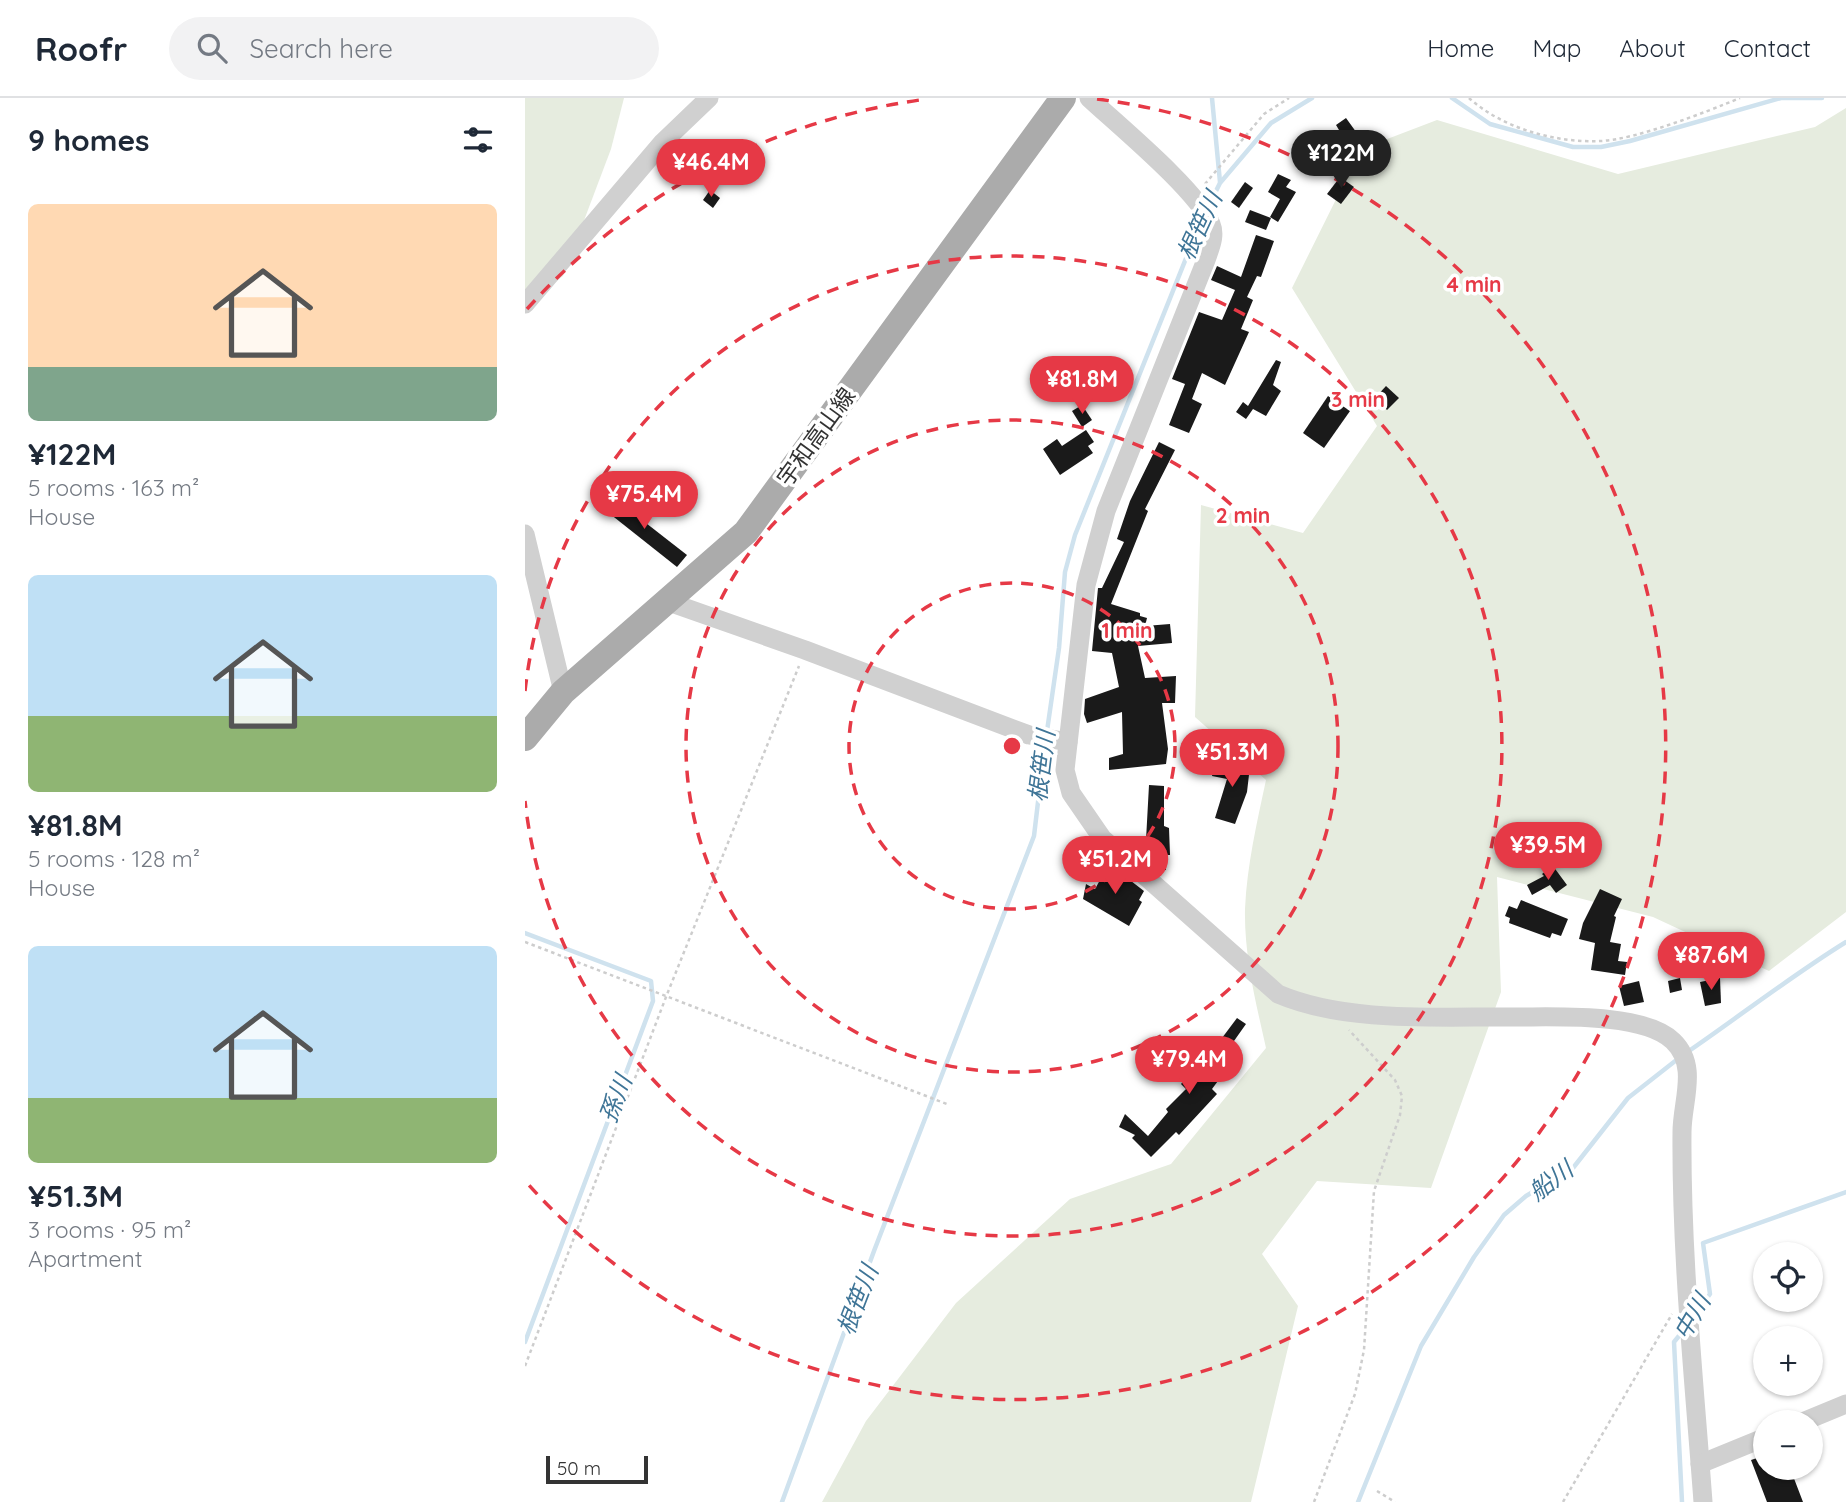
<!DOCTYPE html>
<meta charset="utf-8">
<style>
body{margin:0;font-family:Quicksand,"Noto Sans JP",sans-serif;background:#f2f2f3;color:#1f2937;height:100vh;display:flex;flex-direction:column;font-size:26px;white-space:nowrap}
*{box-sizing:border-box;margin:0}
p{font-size:23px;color:#747a83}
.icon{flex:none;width:38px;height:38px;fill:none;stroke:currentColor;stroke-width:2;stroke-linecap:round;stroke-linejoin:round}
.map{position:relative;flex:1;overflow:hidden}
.drawer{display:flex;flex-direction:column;background:#fff;width:525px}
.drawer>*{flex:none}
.fabs{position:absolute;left:1228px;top:1144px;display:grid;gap:14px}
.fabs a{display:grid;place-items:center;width:70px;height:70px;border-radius:50%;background:#fff;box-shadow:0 2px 5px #0004;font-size:35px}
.scale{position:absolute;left:21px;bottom:18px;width:102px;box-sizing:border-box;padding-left:7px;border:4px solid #333;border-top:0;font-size:19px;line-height:24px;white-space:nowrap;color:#333;-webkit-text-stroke:5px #fff;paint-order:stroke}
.price{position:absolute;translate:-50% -60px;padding:0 16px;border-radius:24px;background:#e63946;color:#fff;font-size:23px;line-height:46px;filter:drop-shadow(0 2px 4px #0008)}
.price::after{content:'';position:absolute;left:50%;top:42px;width:21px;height:16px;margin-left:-10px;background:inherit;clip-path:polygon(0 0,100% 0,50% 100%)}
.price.selected{background:#222;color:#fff}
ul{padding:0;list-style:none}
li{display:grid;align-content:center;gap:14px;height:371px;padding:0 28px}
li span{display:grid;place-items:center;height:217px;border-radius:10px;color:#555}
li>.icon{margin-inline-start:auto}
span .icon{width:126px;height:126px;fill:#fffc;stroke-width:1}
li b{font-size:30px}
h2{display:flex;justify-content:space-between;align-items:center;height:84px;padding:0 28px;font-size:30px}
header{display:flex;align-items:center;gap:42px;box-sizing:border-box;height:98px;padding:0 35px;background:#fff;border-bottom:2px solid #e0e1e3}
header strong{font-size:33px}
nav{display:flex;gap:38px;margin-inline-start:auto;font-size:24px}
.search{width:490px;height:63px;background:#f2f2f3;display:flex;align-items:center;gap:18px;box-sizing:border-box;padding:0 24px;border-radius:38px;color:#747a83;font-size:26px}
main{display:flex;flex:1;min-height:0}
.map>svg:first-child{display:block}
.green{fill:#e6ecdf}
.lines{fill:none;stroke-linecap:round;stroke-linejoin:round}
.stream{stroke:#cfe2ee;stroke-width:4.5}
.building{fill:#1a1a1a}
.path{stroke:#cdcdcd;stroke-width:2.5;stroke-dasharray:3.5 3.5;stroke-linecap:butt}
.minor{stroke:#d0d0d0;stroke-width:19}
.major{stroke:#ababab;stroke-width:26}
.ring{fill:none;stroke:#e63946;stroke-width:3.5;stroke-dasharray:12 9}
.labels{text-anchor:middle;stroke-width:7;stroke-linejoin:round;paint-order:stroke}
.street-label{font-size:23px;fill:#333;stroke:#fff}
.water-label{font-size:24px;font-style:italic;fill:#3f7597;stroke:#fff}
.centre{fill:#e63946;stroke:#fff;stroke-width:3.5}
.ring-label{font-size:21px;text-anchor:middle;font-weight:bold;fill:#e63946;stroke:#fff;stroke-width:7;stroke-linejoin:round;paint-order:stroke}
</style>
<header>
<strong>Roofr</strong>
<div class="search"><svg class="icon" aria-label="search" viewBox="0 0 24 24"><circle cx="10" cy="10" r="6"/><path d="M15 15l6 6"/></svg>Search here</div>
<nav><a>Home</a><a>Map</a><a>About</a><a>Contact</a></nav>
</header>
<main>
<section class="drawer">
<h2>9 homes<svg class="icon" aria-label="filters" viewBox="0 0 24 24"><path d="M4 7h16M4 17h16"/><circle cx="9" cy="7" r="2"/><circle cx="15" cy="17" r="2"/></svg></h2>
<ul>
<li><span style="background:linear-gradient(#ffd9b3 75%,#7fa58c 0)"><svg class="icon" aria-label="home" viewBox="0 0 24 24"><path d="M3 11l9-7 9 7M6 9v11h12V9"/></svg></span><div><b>¥122M</b><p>5 rooms · 163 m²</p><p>House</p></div></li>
<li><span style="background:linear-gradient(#bfe0f5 65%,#8fb573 0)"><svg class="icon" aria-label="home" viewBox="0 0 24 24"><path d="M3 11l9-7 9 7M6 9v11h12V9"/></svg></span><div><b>¥81.8M</b><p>5 rooms · 128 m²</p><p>House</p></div></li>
<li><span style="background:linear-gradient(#bfe0f5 70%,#8fb573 0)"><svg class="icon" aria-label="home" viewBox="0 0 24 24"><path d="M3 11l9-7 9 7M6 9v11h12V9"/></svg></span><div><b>¥51.3M</b><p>3 rooms · 95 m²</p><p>Apartment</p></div></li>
</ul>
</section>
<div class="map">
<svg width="1321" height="1404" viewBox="0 0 1321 1404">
<rect width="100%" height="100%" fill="#fff"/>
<g class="green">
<path d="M0 0H99L86 51 38 178 0 207Z"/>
<path d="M1321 10V814L1244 873 1128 819 972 779 976 894 906 1090 792 1083 737 1156 773 1208 726 1404H297L341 1323 431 1205 545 1101 646 1066 741 950C731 905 719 858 720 811 722 767 732 724 741 682L670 619 676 407 778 435 852 328 767 190 836 51 912 22 1093 76 1290 29Z"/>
</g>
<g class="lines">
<g class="stream">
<path d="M687 0 695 84"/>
<path d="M927 0 965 26 1048 49H1076L1105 43 1256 0H1297"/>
<path d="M683 109 695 85 746 25 787 0"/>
<path d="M522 633 534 550 540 474 550 437 676 123"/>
<path d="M0 835 126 883 128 903 0 1244"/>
<path d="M1161 955C1215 918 1266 878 1321 844"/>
<path d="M1171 1215 1185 1196 1178 1145 1321 1094"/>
<path d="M257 1404 349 1153 509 738 520 645"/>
<path d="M833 1404 896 1248 949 1159 979 1117 1001 1098 1048 1070 1103 1000 1154 960"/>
<path d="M1157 1404 1149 1244 1158 1233"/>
</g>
</g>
<g class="building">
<path d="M821 20 834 38 817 50 810 41 817 37 811 27Z"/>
<path d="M789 42 798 53 779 71 770 61Z"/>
<path d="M753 76 766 82 761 89 771 94 753 124 745 119 755 101 743 94Z"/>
<path d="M815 79 829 89 816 106 802 96Z"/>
<path d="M720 84 728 90 714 110 706 104Z"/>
<path d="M185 92 195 100 188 110 178 102Z"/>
<path d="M725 112 746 120 741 132 720 124Z"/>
<path d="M731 137 749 143 736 179 732 178 722 199 728 202 716 231 724 234 700 287 677 275 667 301 677 306 664 335 644 327 660 286 647 281 674 214 697 222 710 192 686 182 692 168 716 179Z"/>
<path d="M751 262 756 264 748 287 756 293 741 318 728 311 721 321 711 314 718 304 723 308Z"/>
<path d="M861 288 874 300 862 312 850 300Z"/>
<path d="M803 298 825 313 799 350 778 335Z"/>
<path d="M557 307 567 322 557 329 547 313Z"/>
<path d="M561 332 569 344 563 348 568 355 535 377 518 351 532 341 537 348Z"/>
<path d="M634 344 650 352 620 411 623 413 586 506 615 515V518L622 520 620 528 645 526 647 545 613 548 620 580 651 578 650 605H637L643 651 641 666 584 672V660L598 656 597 614 562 625 559 616 560 601 594 589 587 555 567 553 573 490H577L599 444 592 441 605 403Z"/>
<path d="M85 397 162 457 152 469 75 408Z"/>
<path d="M691 661 725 668 722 694 710 726 690 720 702 681 687 678Z"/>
<path d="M624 687 639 688V728L644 730 645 757H641V772L632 773 623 765V756H613L608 751V742H621Z"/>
<path d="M584 766 619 793 614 802 617 804 604 828 558 801 561 786 570 791Z"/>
<path d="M1028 768 1042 787 1031 795 1025 787 1007 797 1002 787 1019 778 1017 776Z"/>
<path d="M1075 791 1097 801 1089 818 1091 819 1085 844 1096 846 1093 863 1102 864 1100 877 1066 872 1070 845 1054 841 1058 825Z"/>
<path d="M996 802 1043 821 1036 838 1027 835 1025 840 984 825 985 820 980 818 984 808 992 811Z"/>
<path d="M1155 880 1157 892 1145 895 1143 883Z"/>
<path d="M1195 880 1196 905 1180 908 1175 884Z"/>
<path d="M1114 883 1119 904 1099 908 1094 888Z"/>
<path d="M712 920 721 926 704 950 713 956 687 991 692 996 654 1037 651 1034 626 1059 607 1040 610 1037 594 1029 600 1016 623 1038 643 1014 641 1011 661 991 656 986 667 973 670 976Z"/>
<path d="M1241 1357V1370H1265L1278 1404H1242L1226 1362Z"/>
</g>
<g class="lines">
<g class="path">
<path d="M944 0C977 30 1030 45 1075 43 1110 42 1181 14 1215 0"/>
<path d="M680 86 739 16 764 0"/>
<path d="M0 844 422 1006"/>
<path d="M0 1268 141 899 274 568"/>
<path d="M852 1393 870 1404"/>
<path d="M789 1404 830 1296 839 1252 849 1093 875 1017 877 998 870 982 824 932"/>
<path d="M1038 1404 1147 1216"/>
</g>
<g class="minor">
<path d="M564 0C593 27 673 93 686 126 691 138 685 150 681 162L581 413 561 487 540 672 546 695 577 740 753 896C823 926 918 918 994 919 1033 919 1119 915 1148 943 1174 968 1157 1003 1157 1034 1156 1157 1169 1281 1178 1404"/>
<path d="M0 206 138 44 184 0"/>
<path d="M0 436 38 594"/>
<path d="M141 503 280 552 504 637 543 644"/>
<path d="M1275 1325 1321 1306"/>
<path d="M1175 1366 1241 1339"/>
</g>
<path class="major" d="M0 640 38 594 221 434 538 0"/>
</g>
<g class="ring">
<circle cx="487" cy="648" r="163"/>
<circle cx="487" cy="648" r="326"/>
<path d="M0 593A490 490 0 1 1 0 703"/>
<path d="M2 211A653 653 0 0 1 402 1M572 1A653 653 0 1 1 2 1085"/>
</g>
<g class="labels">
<g class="street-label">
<text transform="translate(291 339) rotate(-54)" y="8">宇和高山線</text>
</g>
<g class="water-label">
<text transform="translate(675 128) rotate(-65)" y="8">根笹川</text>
<text transform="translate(517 668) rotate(-83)" y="8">根笹川</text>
<text transform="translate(91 1001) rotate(-69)" y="8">孫川</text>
<text transform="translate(1026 1083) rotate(-37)" y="8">船川</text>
<text transform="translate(333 1202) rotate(-69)" y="8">根笹川</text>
<text transform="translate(1167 1219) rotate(-60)" y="8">中川</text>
</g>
</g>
<circle cx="487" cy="648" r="10" class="centre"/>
<g class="ring-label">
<text x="949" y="194">4 min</text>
<text x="833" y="309">3 min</text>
<text x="718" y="425">2 min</text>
<text x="602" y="540">1 min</text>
</g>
</svg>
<div class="fabs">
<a><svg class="icon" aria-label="locate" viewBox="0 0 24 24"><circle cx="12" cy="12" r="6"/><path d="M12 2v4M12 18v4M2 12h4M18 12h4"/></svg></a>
<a>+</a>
<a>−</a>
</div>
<div class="scale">50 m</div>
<b class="price selected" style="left:816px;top:92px">¥122M</b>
<b class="price" style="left:186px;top:101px">¥46.4M</b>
<b class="price" style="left:557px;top:318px">¥81.8M</b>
<b class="price" style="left:119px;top:433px">¥75.4M</b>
<b class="price" style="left:707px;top:691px">¥51.3M</b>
<b class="price" style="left:1023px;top:784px">¥39.5M</b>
<b class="price" style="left:590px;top:798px">¥51.2M</b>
<b class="price" style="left:1186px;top:894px">¥87.6M</b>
<b class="price" style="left:664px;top:998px">¥79.4M</b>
</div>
</main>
